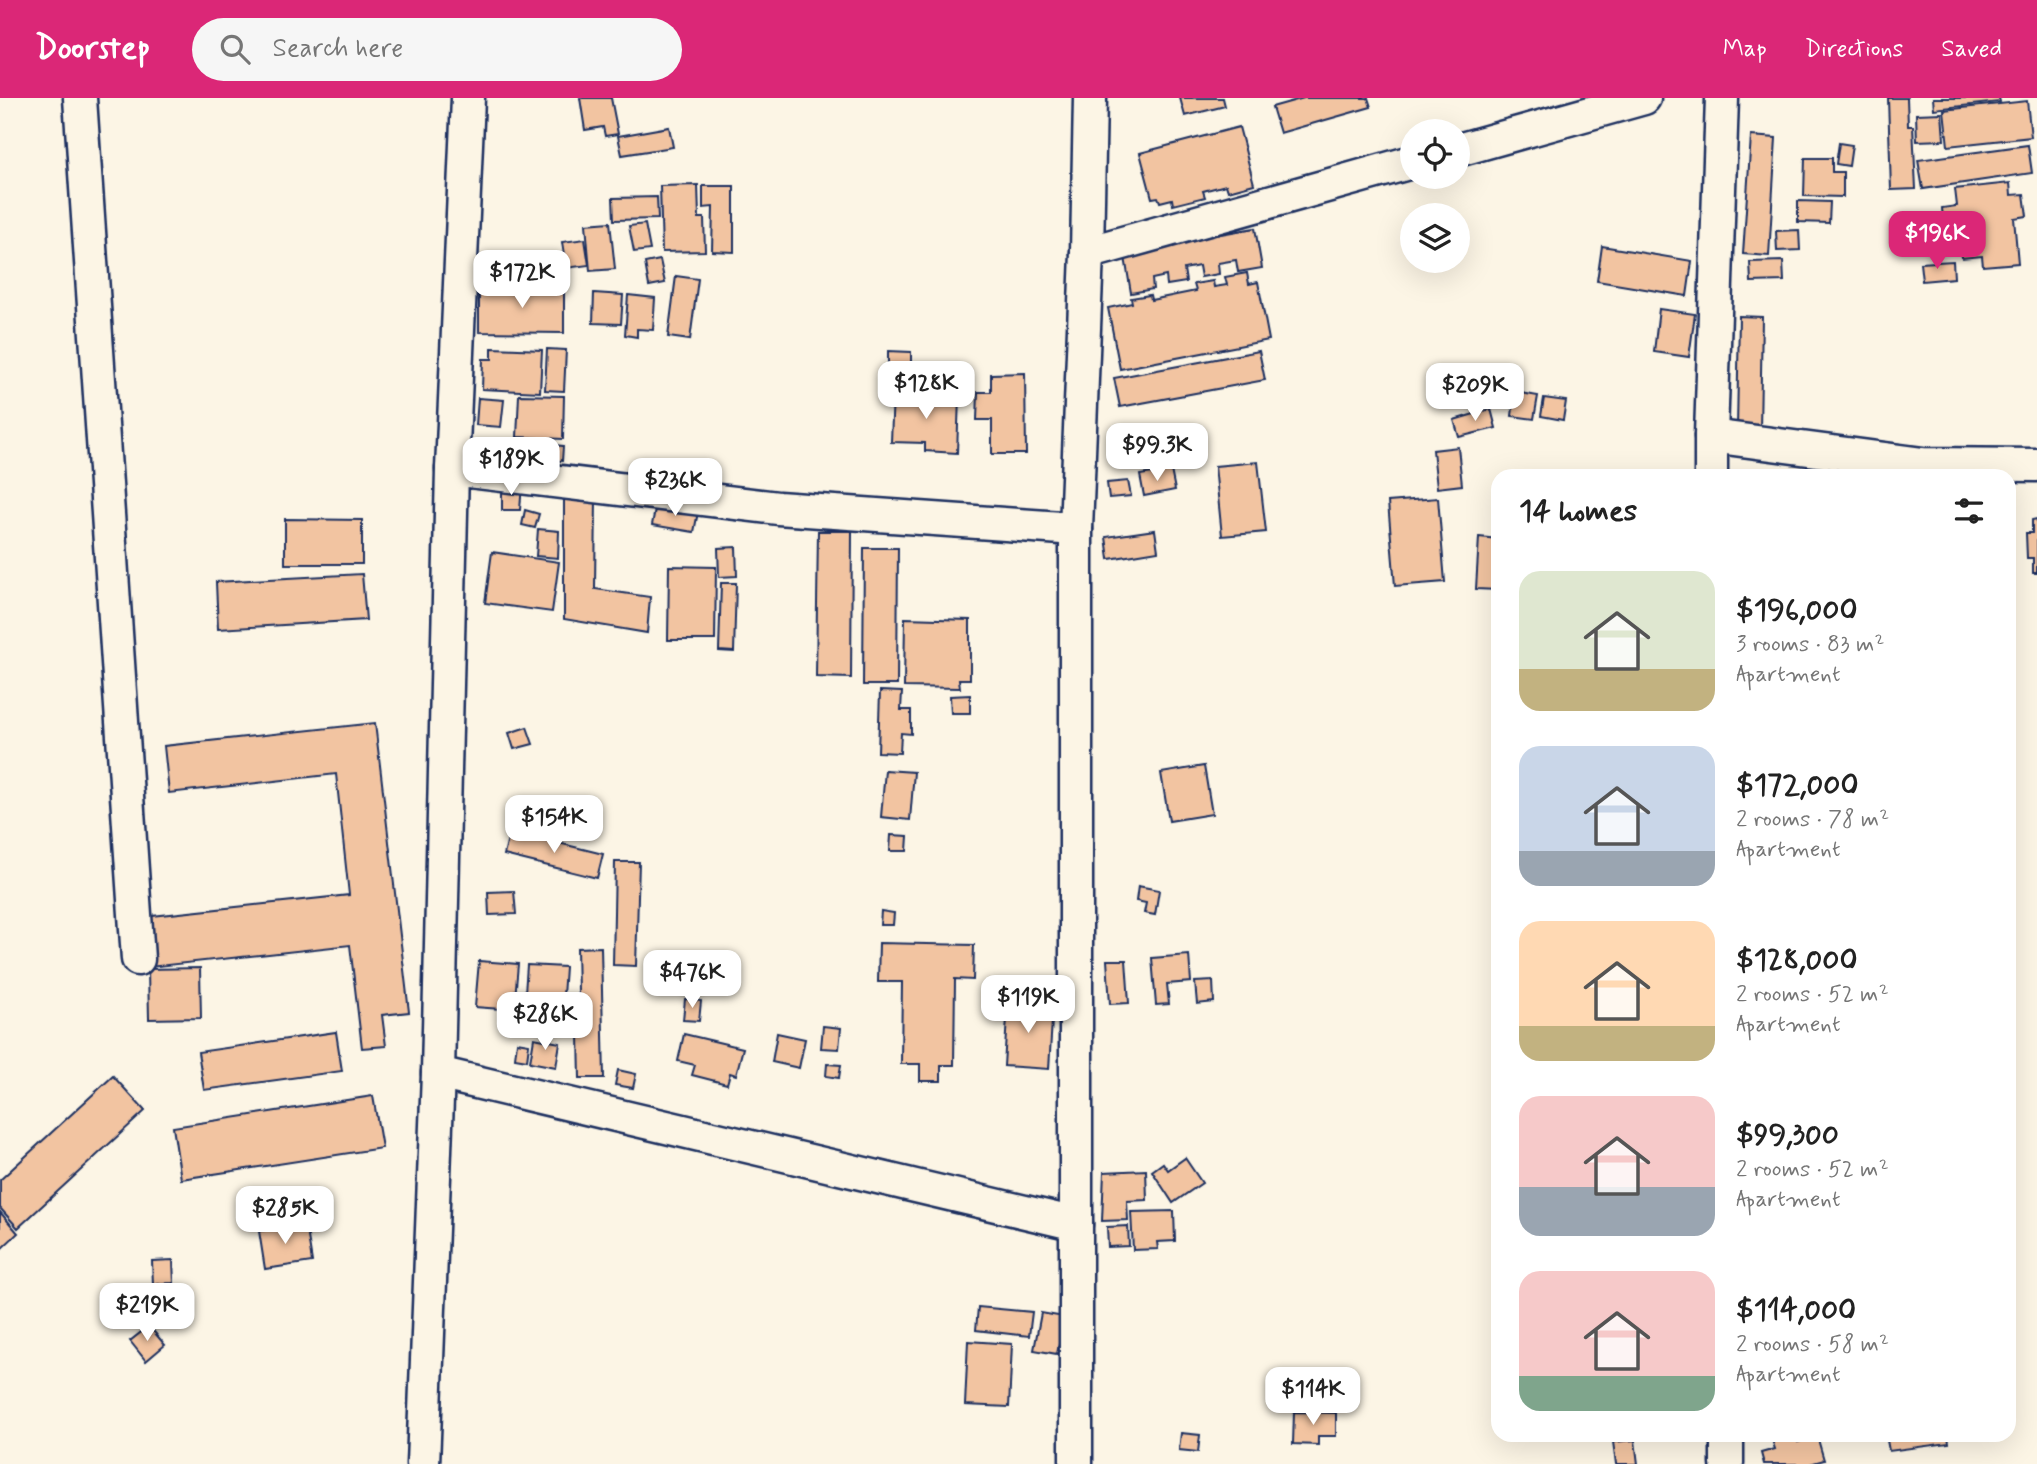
<!DOCTYPE html>
<meta charset="utf-8">
<style>
body{margin:0;font-family:Mynerve,sans-serif;background:#f6f6f6;color:#222;height:100vh;display:flex;flex-direction:column;font-size:26px;white-space:nowrap}
*{box-sizing:border-box;margin:0}
p{font-size:23px;color:#767676}
.icon{flex:none;width:38px;height:38px;fill:none;stroke:currentColor;stroke-width:2;stroke-linecap:round;stroke-linejoin:round}
.map{position:relative;flex:1;overflow:hidden}
.sheet{position:absolute;left:1491px;top:371px;width:525px;height:973px;display:flex;flex-direction:column;background:#fff;border-radius:21px;box-shadow:0 7px 28px #0002}
.sheet>*{flex:none}
.buttons{position:absolute;left:1400px;top:21px;display:grid;gap:14px}
.buttons a{display:grid;place-items:center;width:70px;height:70px;border-radius:50%;background:#fff;box-shadow:0 7px 28px #0002;font-size:35px}
.price{position:absolute;translate:-50% -60px;padding:0 16px;border-radius:14px;background:#fff;color:#222;font-size:23px;line-height:46px;filter:drop-shadow(0 2px 4px #0008)}
.price::after{content:'';position:absolute;left:50%;top:42px;width:21px;height:16px;margin-left:-10px;background:inherit;clip-path:polygon(0 0,100% 0,50% 100%)}
.price.selected{background:#db2777;color:#fff}
ul{padding:0;list-style:none}
li{display:flex;align-items:center;gap:21px;height:175px;padding:0 28px}
li span{display:grid;place-items:center;flex:none;width:196px;height:140px;border-radius:21px;color:#555}
li>.icon{margin-inline-start:auto}
span .icon{width:84px;height:84px;fill:#fffc;stroke-width:1}
li b{font-size:30px}
h2{display:flex;justify-content:space-between;align-items:center;height:84px;padding:0 28px;font-size:30px}
header{display:flex;align-items:center;gap:42px;box-sizing:border-box;height:98px;padding:0 35px;background:#db2777;color:#fff}
header strong{font-size:33px}
nav{display:flex;gap:38px;margin-inline-start:auto;font-size:24px}
.search{width:490px;height:63px;background:#f6f6f6;display:flex;align-items:center;gap:18px;box-sizing:border-box;padding:0 24px;border-radius:38px;color:#767676;font-size:26px}
.map>svg:first-child{display:block}
.building{fill:#f2c4a1;stroke:#1b2f5e;stroke-width:2}
.lines{fill:none;stroke-linecap:round;stroke-linejoin:round}
.minor-casing{stroke:#1b2f5e;stroke-width:37}
.minor{stroke:#fcf5e5;stroke-width:32}
</style>
<header>
<strong>Doorstep</strong>
<div class="search"><svg class="icon" aria-label="search" viewBox="0 0 24 24"><circle cx="10" cy="10" r="6"/><path d="M15 15l6 6"/></svg>Search here</div>
<nav><a>Map</a><a>Directions</a><a>Saved</a></nav>
</header>
<div class="map">
<svg width="2037" height="1366" viewBox="0 0 2037 1366">
<rect width="100%" height="100%" fill="#fcf5e5"/>
<filter id="ink" filterUnits="userSpaceOnUse"><feTurbulence type="fractalNoise" baseFrequency=".0143" numOctaves="2"/><feDisplacementMap in="SourceGraphic" scale="14" xChannelSelector="R" yChannelSelector="G"/><feConvolveMatrix kernelMatrix="1 2 1 2 8 2 1 2 1" color-interpolation-filters="sRGB"/></filter>
<g filter="url(#ink)">
<g class="building">
<path d="M580 0H611L618 36 605 38 603 29 585 32Z"/>
<path d="M1180 0H1223L1225 8 1185 18Z"/>
<path d="M1304 0H1368L1371 9 1280 35 1272 9Z"/>
<path d="M1888 0H1907L1908 28H1913L1916 91 1891 92Z"/>
<path d="M1933 0H1999L2000 4 1934 11Z"/>
<path d="M2027 3 2031 39 1948 48 1944 12Z"/>
<path d="M1942 15 1944 42 1917 43 1916 16Z"/>
<path d="M669 29 673 49 622 57 618 38Z"/>
<path d="M1239 29 1254 86 1228 93 1226 87 1203 93 1205 99 1173 107 1172 101 1160 104 1158 99 1152 100 1140 55Z"/>
<path d="M1751 38 1776 40 1769 158 1743 156Z"/>
<path d="M1839 45 1852 47 1849 68 1836 66Z"/>
<path d="M2028 47 2032 75 1923 91 1918 62Z"/>
<path d="M1805 60H1832V74H1843V99L1804 98Z"/>
<path d="M2010 85 2011 97 2024 96 2027 118 2014 120 2018 165 1983 168 1982 158 1962 160 1960 140 1945 141 1942 110 1957 108 1955 91Z"/>
<path d="M698 87 699 120H704L705 153 662 154 660 88Z"/>
<path d="M703 88H734V154L712 153 713 109 703 110Z"/>
<path d="M657 99 658 121 614 122 613 100Z"/>
<path d="M1798 103 1830 104 1829 125 1798 124Z"/>
<path d="M610 124 615 171 590 173 586 126Z"/>
<path d="M645 126 650 152 634 154 629 128Z"/>
<path d="M1255 130 1262 170 1238 174 1236 162 1218 165 1219 176 1201 179 1199 168 1184 171 1186 184 1167 187 1166 178 1152 181 1153 191 1131 195 1124 153Z"/>
<path d="M1799 132 1800 152 1777 153 1776 133Z"/>
<path d="M585 141 589 167 566 170 562 144Z"/>
<path d="M1602 148 1692 163 1687 198 1597 183Z"/>
<path d="M660 162 665 185 649 188 645 165Z"/>
<path d="M1783 163 1784 183 1751 184 1750 164Z"/>
<path d="M1953 163 1954 180 1922 183 1920 165Z"/>
<path d="M1247 175 1249 186 1258 184 1269 242 1120 271 1108 210 1132 205 1131 200 1150 197 1151 202 1196 193 1194 186 1213 183 1214 189 1227 187 1225 179Z"/>
<path d="M676 178 698 181 690 242 668 239Z"/>
<path d="M479 188 564 189V235L479 234Z"/>
<path d="M594 195 623 197 621 226 593 225Z"/>
<path d="M628 197 655 200 653 232 637 231V239L625 237Z"/>
<path d="M1659 211 1695 216 1689 259 1654 254Z"/>
<path d="M1739 218 1762 219 1760 333 1737 332Z"/>
<path d="M492 250 542 252 540 294 482 291 483 261H492Z"/>
<path d="M547 251 566 252 564 293 545 292Z"/>
<path d="M888 253 911 254V285L888 284Z"/>
<path d="M1259 253 1265 282 1120 309 1114 280Z"/>
<path d="M1025 275 1026 356H992V322H977L978 294H991V276Z"/>
<path d="M1515 294 1538 298 1534 321 1512 318Z"/>
<path d="M893 295 959 299 957 355 925 353V345L891 344Z"/>
<path d="M519 297 564 298 563 341 517 339Z"/>
<path d="M478 300 504 302 501 329 476 327Z"/>
<path d="M1544 300 1566 303 1563 322 1541 318Z"/>
<path d="M1491 311 1496 330 1459 339 1454 322Z"/>
<path d="M507 343 563 348 562 363 506 358Z"/>
<path d="M1458 349 1462 387 1437 390 1433 352Z"/>
<path d="M1258 364 1266 434 1222 438 1215 368Z"/>
<path d="M1171 372 1175 392 1144 398 1140 377Z"/>
<path d="M1128 383 1131 398 1109 400 1107 385Z"/>
<path d="M502 385 522 386 520 412H502Z"/>
<path d="M564 397 596 398 595 491 650 499 647 535 564 521Z"/>
<path d="M1438 400 1445 484 1395 488 1388 404Z"/>
<path d="M656 406 698 414 694 434 652 427Z"/>
<path d="M525 412 539 416 535 430 522 427Z"/>
<path d="M285 421 362 422V466H285Z"/>
<path d="M2037 421V475H2033V460H2027L2026 435H2032V422Z"/>
<path d="M538 431 559 433 558 460 536 458Z"/>
<path d="M1155 432 1158 453 1109 461 1106 439Z"/>
<path d="M818 433H852L851 580 816 579Z"/>
<path d="M1479 439 1498 441V492L1476 491Z"/>
<path d="M736 449 737 478 719 479 718 450Z"/>
<path d="M864 450H898L897 587H863Z"/>
<path d="M492 454 559 464 552 514 485 505Z"/>
<path d="M669 468 716 469 715 542H668Z"/>
<path d="M362 476 366 522 218 531 216 484Z"/>
<path d="M721 485H736L734 554 719 553Z"/>
<path d="M905 520 970 522V581H959L960 590 904 589Z"/>
<path d="M880 593 902 594 901 612H911V636L901 635 900 655 878 654Z"/>
<path d="M970 597V615H951L950 598Z"/>
<path d="M375 625 409 914 382 917 386 948 362 950 350 847 149 869 143 819 349 797 336 676 169 695 164 648Z"/>
<path d="M527 629 533 646 514 651 509 635Z"/>
<path d="M1204 668 1212 716 1169 723 1161 675Z"/>
<path d="M885 672 914 674 910 722 881 719Z"/>
<path d="M510 733 603 756 597 780 504 757Z"/>
<path d="M891 737 908 738 907 753H890Z"/>
<path d="M615 764H639L636 868 613 867Z"/>
<path d="M1138 788 1159 792 1155 817 1144 815 1146 805 1136 803Z"/>
<path d="M514 793 516 816 489 817 488 794Z"/>
<path d="M881 813 894 815 893 827H880Z"/>
<path d="M879 845 974 847 973 882 955 881 954 967H941V983H920V966H901L902 884H878Z"/>
<path d="M601 849 604 980H580L577 850Z"/>
<path d="M1189 857 1191 884 1167 886 1169 906 1156 907 1152 860Z"/>
<path d="M1107 862H1126L1129 905 1110 906Z"/>
<path d="M479 863 518 866 514 912 475 909Z"/>
<path d="M527 867 565 869 562 912 524 909Z"/>
<path d="M200 870 201 920 149 921 148 871Z"/>
<path d="M1213 883 1214 904 1197 906 1195 884Z"/>
<path d="M685 901 701 903 699 923 683 922Z"/>
<path d="M1008 903 1053 906 1049 971 1004 968Z"/>
<path d="M823 928 841 930 839 951 821 950Z"/>
<path d="M336 934 342 973 204 992 198 954Z"/>
<path d="M777 935 805 941 799 970 772 964Z"/>
<path d="M684 936 743 950 736 977 730 975 727 986 692 977 695 967 678 963Z"/>
<path d="M534 940 560 945 556 969 530 964Z"/>
<path d="M517 944 529 946 527 962 515 960Z"/>
<path d="M827 966 841 967 839 980 826 978Z"/>
<path d="M618 972 636 976 633 990 615 987Z"/>
<path d="M113 978 145 1013 18 1130 0 1110V1082Z"/>
<path d="M373 998 382 1050 181 1081 173 1029Z"/>
<path d="M1185 1060 1202 1085 1173 1105 1152 1073 1163 1065 1168 1072Z"/>
<path d="M1146 1072 1147 1102 1127 1103 1128 1122 1102 1123 1104 1074Z"/>
<path d="M1174 1113 1175 1143 1157 1144 1158 1151 1133 1152 1131 1114Z"/>
<path d="M0 1114 18 1135 0 1152Z"/>
<path d="M306 1126 312 1164 265 1171 259 1133Z"/>
<path d="M1128 1128 1129 1148 1108 1149 1107 1129Z"/>
<path d="M173 1162 174 1185 153 1186 152 1163Z"/>
<path d="M978 1209 1032 1214 1029 1238 976 1232Z"/>
<path d="M1041 1215 1064 1219 1057 1256 1034 1252Z"/>
<path d="M149 1228 165 1247 146 1263 130 1243Z"/>
<path d="M968 1243 1012 1246 1009 1309 965 1307Z"/>
<path d="M1294 1314 1336 1315V1338H1318V1347L1293 1346Z"/>
<path d="M1181 1335 1200 1337 1198 1354 1179 1352Z"/>
<path d="M1788 1337H1796L1798 1344 1817 1338 1824 1362 1810 1366H1764L1761 1355 1775 1351 1772 1342Z"/>
<path d="M1886 1337H1948L1949 1345 1889 1353Z"/>
<path d="M1635 1342 1638 1366H1616L1613 1344Z"/>
</g>
<g class="lines">
<defs>
<g id="minor">
<path d="M80 0 138 861"/>
<path d="M1458 52 1644 0"/>
<path d="M1087 155 1412 64"/>
<path d="M1711 338 1923 366 2037 367"/>
<path d="M452 371 778 410 1076 431"/>
<path d="M1711 378V338L1722 0"/>
<path d="M438 975 1076 1126"/>
<path d="M1727 1337V1366"/>
<path d="M423 1366 438 975 452 371 468 0"/>
<path d="M1076 1366V431L1087 155 1090 0"/>
</g>
</defs>
<use href="#minor" class="minor-casing"/>
<use href="#minor" class="minor"/>
</g>
</g>
</svg>
<div class="buttons">
<a><svg class="icon" aria-label="locate" viewBox="0 0 24 24"><circle cx="12" cy="12" r="6"/><path d="M12 2v4M12 18v4M2 12h4M18 12h4"/></svg></a>
<a><svg class="icon" aria-label="layers" viewBox="0 0 24 24"><path d="M12 4l9 5-9 5-9-5zM3 14l9 5 9-5"/></svg></a>
</div>
<b class="price selected" style="left:1937px;top:173px">$196K</b>
<b class="price" style="left:522px;top:212px">$172K</b>
<b class="price" style="left:926px;top:323px">$128K</b>
<b class="price" style="left:1475px;top:325px">$209K</b>
<b class="price" style="left:1157px;top:385px">$99.3K</b>
<b class="price" style="left:511px;top:399px">$189K</b>
<b class="price" style="left:675px;top:420px">$236K</b>
<b class="price" style="left:554px;top:757px">$154K</b>
<b class="price" style="left:692px;top:912px">$476K</b>
<b class="price" style="left:1028px;top:937px">$119K</b>
<b class="price" style="left:545px;top:954px">$286K</b>
<b class="price" style="left:285px;top:1148px">$285K</b>
<b class="price" style="left:147px;top:1245px">$219K</b>
<b class="price" style="left:1313px;top:1329px">$114K</b>
<section class="sheet">
<h2>14 homes<svg class="icon" aria-label="filters" viewBox="0 0 24 24"><path d="M4 7h16M4 17h16"/><circle cx="9" cy="7" r="2"/><circle cx="15" cy="17" r="2"/></svg></h2>
<ul>
<li><span style="background:linear-gradient(#dfe7d0 70%,#c2b280 0)"><svg class="icon" aria-label="home" viewBox="0 0 24 24"><path d="M3 11l9-7 9 7M6 9v11h12V9"/></svg></span><div><b>$196,000</b><p>3 rooms · 83 m²</p><p>Apartment</p></div></li>
<li><span style="background:linear-gradient(#c9d6e8 75%,#9aa5b1 0)"><svg class="icon" aria-label="home" viewBox="0 0 24 24"><path d="M3 11l9-7 9 7M6 9v11h12V9"/></svg></span><div><b>$172,000</b><p>2 rooms · 78 m²</p><p>Apartment</p></div></li>
<li><span style="background:linear-gradient(#ffd9b3 75%,#c2b280 0)"><svg class="icon" aria-label="home" viewBox="0 0 24 24"><path d="M3 11l9-7 9 7M6 9v11h12V9"/></svg></span><div><b>$128,000</b><p>2 rooms · 52 m²</p><p>Apartment</p></div></li>
<li><span style="background:linear-gradient(#f6c9c9 65%,#9aa5b1 0)"><svg class="icon" aria-label="home" viewBox="0 0 24 24"><path d="M3 11l9-7 9 7M6 9v11h12V9"/></svg></span><div><b>$99,300</b><p>2 rooms · 52 m²</p><p>Apartment</p></div></li>
<li><span style="background:linear-gradient(#f6c9c9 75%,#7fa58c 0)"><svg class="icon" aria-label="home" viewBox="0 0 24 24"><path d="M3 11l9-7 9 7M6 9v11h12V9"/></svg></span><div><b>$114,000</b><p>2 rooms · 58 m²</p><p>Apartment</p></div></li>
</ul>
</section>
</div>
